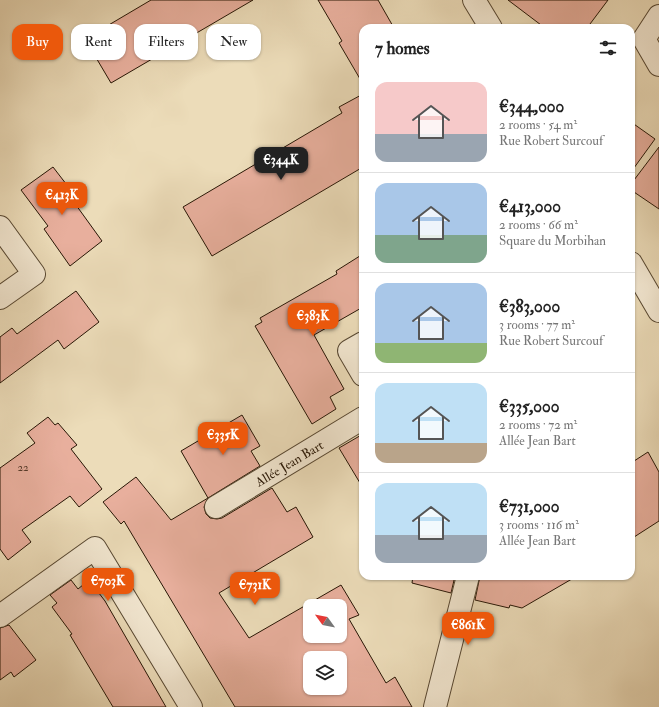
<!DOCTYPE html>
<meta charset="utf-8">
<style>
body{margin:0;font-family:"IM FELL Double Pica",serif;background:#f6f6f6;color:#222;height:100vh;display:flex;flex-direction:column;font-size:15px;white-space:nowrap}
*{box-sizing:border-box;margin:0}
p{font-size:13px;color:#767676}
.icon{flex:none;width:22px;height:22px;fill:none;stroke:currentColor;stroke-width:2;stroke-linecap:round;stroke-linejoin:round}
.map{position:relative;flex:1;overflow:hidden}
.drawer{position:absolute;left:359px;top:24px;width:276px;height:556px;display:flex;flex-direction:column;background:#fff;border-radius:12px;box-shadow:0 1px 3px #0004}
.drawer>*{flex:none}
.top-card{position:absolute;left:12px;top:24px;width:287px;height:36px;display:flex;gap:8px}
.needle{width:26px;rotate:303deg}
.buttons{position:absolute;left:303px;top:599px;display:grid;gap:8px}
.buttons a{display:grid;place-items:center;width:44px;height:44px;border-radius:8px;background:#fff;box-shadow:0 1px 3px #0004;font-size:20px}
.price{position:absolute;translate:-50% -34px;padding:0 9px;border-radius:8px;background:#ea580c;color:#fff;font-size:13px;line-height:26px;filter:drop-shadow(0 1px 2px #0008)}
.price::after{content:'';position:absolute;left:50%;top:24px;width:12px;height:9px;margin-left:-6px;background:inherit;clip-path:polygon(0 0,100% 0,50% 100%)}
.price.current{background:#222;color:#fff}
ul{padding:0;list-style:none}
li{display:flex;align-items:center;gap:12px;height:100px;padding:0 16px}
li+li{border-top:1px solid #e0e0e0}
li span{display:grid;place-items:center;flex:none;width:112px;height:80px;border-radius:12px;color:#555}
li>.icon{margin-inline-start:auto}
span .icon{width:48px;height:48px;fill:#fffc;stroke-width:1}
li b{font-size:17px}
h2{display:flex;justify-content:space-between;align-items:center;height:48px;padding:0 16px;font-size:17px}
.chip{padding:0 14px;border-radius:12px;background:#fff;box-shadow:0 1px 3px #0004;font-size:14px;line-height:36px}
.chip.current{background:#ea580c;color:#fff}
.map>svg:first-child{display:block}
.building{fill:#e8af9d;stroke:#271605;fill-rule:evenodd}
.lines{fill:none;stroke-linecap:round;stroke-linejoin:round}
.minor-casing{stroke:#584832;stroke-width:24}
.minor{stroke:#f3e8d2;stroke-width:22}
.labels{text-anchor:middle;stroke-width:3;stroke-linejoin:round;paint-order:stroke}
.number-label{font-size:11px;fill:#573c2b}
.street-label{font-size:13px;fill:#271605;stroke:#f3e8d2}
</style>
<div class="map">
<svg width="659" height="707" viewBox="0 0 659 707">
<rect width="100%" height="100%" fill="#ecdcb9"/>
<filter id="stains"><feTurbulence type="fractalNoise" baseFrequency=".005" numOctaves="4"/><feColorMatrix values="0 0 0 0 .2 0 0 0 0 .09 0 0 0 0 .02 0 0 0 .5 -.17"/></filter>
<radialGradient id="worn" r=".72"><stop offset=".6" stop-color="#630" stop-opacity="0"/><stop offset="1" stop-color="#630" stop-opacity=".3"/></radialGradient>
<g class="building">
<path d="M151 0H253L111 83 85 39Z"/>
<path d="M318 0H378L394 28H363V84L339 43 342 41Z"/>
<path d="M508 0H608L587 28H545Z"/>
<path d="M363 94V167L212 256 183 207 342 113 339 107Z"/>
<path d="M631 122 655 139 631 172Z"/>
<path d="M659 147V209L631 190V184Z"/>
<path d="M53 167 80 202 76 205 102 241 70 266 44 229 48 226 21 190Z"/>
<path d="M363 254V307L314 335 344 389 330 397 336 409 312 424 255 326 262 322 260 318 337 274 336 271Z"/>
<path d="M76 291 99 322 64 349 58 340 0 383V337L12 328 17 334Z"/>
<path d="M242 415 260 446 251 451 260 466 208 498 181 451Z"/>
<path d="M48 417 55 425 58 423 77 445 71 449 102 489 79 507 70 496 22 530 31 542 8 560 0 549V468L35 443 27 433Z"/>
<path d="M363 434V488L339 448Z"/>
<path d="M648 452 659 472V521L631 539V463Z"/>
<path d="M136 477 171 520 208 498 204 507 206 514 210 518 217 519 222 518 272 488 287 512 296 507 313 537 219 593 249 638 341 585 359 615 349 619 386 683 395 677 412 707H235L124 521 121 524 103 502ZM310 606H340V636H310ZM310 658H340V688H310Z"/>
<path d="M413 576H455L451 593 412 583Z"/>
<path d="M480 576H577L522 608 510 605 509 608 475 600Z"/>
<path d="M71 580 78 589 89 580 105 601 166 707H113L70 635 72 634 52 607 57 603 50 595Z"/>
<path d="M9 625 36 660 14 677 11 672 0 680V628Z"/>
</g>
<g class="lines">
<defs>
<g id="minor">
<path d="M474 0 491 28"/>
<path d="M659 16 644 39 659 65"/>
<path d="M0 227 34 274 0 298"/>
<path d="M631 263 659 311"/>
<path d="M363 343 349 351 363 375"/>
<path d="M216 507 363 418"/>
<path d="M0 616 95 548 191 707"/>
<path d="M435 707 468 576"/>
</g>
</defs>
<use href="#minor" class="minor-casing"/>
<use href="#minor" class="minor"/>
</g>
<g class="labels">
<g class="number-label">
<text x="23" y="471">22</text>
</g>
<g class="street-label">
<text transform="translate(289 463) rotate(-31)" y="5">Allée Jean Bart</text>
</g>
</g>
<rect width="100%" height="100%" filter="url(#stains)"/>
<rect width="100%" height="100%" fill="url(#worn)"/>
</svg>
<div class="buttons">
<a><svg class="needle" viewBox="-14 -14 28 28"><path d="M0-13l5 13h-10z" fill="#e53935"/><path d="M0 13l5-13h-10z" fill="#767676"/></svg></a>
<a><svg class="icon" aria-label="layers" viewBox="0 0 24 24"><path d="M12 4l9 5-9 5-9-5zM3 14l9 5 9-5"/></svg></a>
</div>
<b class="price current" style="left:281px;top:181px">€344K</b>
<b class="price" style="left:62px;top:216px">€413K</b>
<b class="price" style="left:313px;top:337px">€383K</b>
<b class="price" style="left:223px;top:456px">€335K</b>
<b class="price" style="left:108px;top:602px">€703K</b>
<b class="price" style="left:255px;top:606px">€731K</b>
<b class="price" style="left:468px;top:646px">€861K</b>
<div class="top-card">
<a class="chip current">Buy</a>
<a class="chip">Rent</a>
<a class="chip">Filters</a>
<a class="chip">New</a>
</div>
<section class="drawer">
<h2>7 homes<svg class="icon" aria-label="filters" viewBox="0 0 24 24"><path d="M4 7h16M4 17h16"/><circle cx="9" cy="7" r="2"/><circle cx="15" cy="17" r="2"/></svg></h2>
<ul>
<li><span style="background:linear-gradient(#f6c9c9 65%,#9aa5b1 0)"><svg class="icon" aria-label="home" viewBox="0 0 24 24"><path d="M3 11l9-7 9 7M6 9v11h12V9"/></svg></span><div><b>€344,000</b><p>2 rooms · 54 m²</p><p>Rue Robert Surcouf</p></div></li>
<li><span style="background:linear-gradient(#a9c7e8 65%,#7fa58c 0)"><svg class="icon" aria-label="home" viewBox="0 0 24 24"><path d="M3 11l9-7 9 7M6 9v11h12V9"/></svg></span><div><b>€413,000</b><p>2 rooms · 66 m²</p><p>Square du Morbihan</p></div></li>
<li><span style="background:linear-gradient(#a9c7e8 75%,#8fb573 0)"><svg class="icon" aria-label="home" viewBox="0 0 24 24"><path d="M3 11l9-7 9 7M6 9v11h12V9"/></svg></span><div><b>€383,000</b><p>3 rooms · 77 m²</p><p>Rue Robert Surcouf</p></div></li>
<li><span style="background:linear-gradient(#bfe0f5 75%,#b9a48a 0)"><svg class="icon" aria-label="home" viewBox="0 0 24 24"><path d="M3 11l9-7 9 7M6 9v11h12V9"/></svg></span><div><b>€335,000</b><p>2 rooms · 72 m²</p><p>Allée Jean Bart</p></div></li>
<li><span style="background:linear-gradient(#bfe0f5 65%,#9aa5b1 0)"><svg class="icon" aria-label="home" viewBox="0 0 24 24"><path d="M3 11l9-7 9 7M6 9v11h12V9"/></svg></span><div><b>€731,000</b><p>3 rooms · 116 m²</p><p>Allée Jean Bart</p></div></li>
</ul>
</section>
</div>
